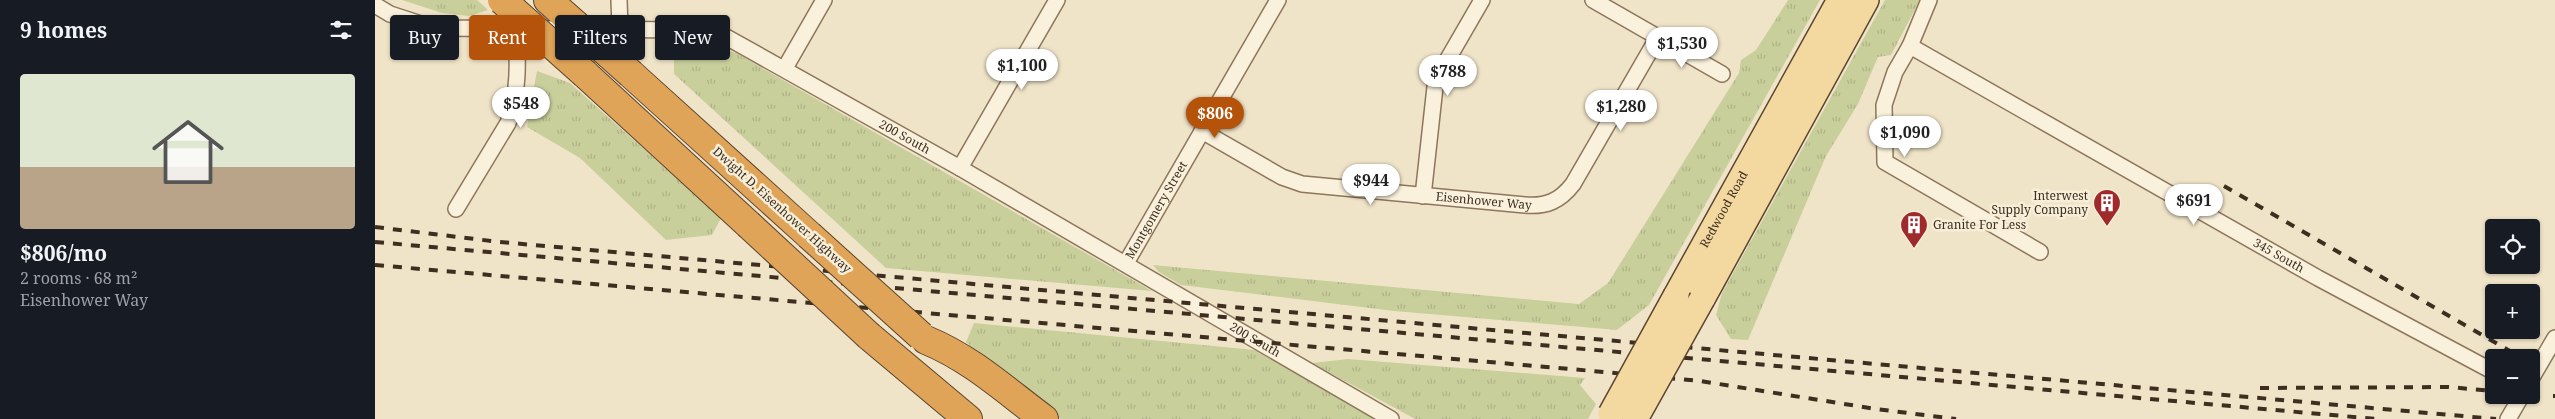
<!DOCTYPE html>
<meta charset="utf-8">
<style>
body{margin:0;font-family:"Noto Serif",serif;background:#242831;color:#f1f3f6;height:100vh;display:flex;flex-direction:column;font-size:19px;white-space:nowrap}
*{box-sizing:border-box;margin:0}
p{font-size:16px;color:#9ea1a6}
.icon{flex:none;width:28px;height:28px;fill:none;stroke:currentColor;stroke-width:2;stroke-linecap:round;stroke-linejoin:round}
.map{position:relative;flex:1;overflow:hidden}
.panel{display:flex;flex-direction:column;background:#171b24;width:375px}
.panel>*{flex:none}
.banner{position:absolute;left:15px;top:15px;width:475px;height:45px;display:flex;gap:10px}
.buttons{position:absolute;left:2110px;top:219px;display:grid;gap:10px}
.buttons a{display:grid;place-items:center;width:55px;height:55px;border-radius:5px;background:#171b24;box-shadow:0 1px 4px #0004;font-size:25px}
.price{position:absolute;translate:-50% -42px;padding:0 11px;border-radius:18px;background:#fff;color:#222;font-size:16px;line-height:32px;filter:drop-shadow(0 1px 2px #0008)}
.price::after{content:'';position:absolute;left:50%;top:30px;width:15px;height:11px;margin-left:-8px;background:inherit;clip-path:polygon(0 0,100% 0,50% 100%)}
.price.selected{background:#b45309;color:#fff}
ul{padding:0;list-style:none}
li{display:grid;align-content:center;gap:10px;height:265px;padding:0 20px}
li span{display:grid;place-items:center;height:155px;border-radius:5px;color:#555}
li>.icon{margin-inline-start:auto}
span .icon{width:90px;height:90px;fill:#fffc;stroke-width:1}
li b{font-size:21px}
h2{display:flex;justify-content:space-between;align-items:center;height:60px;padding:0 20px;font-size:21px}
.chip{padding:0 18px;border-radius:5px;background:#171b24;box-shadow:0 1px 4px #0004;font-size:18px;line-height:45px}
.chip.selected{background:#b45309;color:#fff}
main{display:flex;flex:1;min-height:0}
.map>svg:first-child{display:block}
.grass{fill:url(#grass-tufts)}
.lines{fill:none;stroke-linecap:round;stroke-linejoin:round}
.street-casing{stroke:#8d765c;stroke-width:18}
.primary-casing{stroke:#5b4430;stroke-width:28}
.highway-casing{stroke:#5b4430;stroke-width:30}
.street{stroke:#faf1dc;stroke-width:15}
.primary{stroke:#f3d9a0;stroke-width:25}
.highway{stroke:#e0a458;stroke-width:28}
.rail{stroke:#3d2e20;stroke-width:4;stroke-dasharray:9 9;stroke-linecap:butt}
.primary-bridge-casing{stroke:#5b4430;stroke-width:28;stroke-linecap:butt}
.highway-bridge-casing{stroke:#5b4430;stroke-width:30;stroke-linecap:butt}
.primary-bridge{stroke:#f3d9a0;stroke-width:25}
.highway-bridge{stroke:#e0a458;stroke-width:28}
.labels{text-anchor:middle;stroke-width:5;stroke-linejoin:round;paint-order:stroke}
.street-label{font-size:12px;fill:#3d2e20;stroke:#f7eed8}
.poi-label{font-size:12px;fill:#3d2e20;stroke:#f7eed8;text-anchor:end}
</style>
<main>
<section class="panel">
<h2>9 homes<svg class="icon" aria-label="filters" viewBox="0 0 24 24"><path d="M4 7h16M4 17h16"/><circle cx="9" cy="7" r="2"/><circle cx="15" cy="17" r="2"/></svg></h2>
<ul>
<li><span style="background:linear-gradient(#dfe7d0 60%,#b9a48a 0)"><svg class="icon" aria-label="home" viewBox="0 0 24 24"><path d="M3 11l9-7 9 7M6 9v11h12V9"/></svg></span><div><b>$806/mo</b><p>2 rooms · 68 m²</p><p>Eisenhower Way</p></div></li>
</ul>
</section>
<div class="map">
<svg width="2180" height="419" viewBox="0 0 2180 419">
<defs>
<pattern id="grass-tufts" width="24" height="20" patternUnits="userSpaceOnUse" patternTransform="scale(1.25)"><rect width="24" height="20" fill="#c9cf9b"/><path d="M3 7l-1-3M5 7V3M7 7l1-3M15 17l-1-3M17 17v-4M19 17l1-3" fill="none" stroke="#aeb285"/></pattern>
</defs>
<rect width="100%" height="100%" fill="#f0e4c8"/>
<g class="grass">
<path d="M27 0H102L113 10 94 16 67 13Z"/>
<path d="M1413 0H1445L1274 305 1242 330 1019 311 806 285 784 272 778 265 1204 304 1233 283 1364 73 1366 60 1381 50Z"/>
<path d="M1510 0H1545L1516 55 1503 57 1483 104 1451 156 1373 340 1356 339 1341 315 1347 293Z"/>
<path d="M337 46 361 53 777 291 511 268 299 74V50H335Z"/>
<path d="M162 71 195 83 346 218 337 235 291 240 205 158 152 127Z"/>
<path d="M599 323 880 350 1001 419H686L662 403 591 342Z"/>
<path d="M973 359 1210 378 1205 385 1221 404 1213 419H1040L937 363Z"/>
</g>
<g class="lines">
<defs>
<g id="street">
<path d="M244 0 245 28"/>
<path d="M1218 0 1347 74"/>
<path d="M1554 0 1535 46 1520 72 1509 105 1510 162 1665 252"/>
<path id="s1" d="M0 5 15 14 58 28 310 30 325 31 353 38 585 168 1016 419"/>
<path id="s2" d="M1535 46 1943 278 2119 372"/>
<path d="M410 68 449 0"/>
<path id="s3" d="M827 131 907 177 927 184 1150 205C1171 207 1185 201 1198 184L1283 37"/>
<path d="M585 168 682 0"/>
<path d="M1048 196 1060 87 1070 64 1107 0"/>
<path d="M81 209 133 123C144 93 143 60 141 29"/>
<path id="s4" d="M751 263 903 0"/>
<path d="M2156 379 2180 338"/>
<path d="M2133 419 2147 395"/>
</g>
<g id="primary">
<path id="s5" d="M1301 296 1465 0"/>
<path d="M1327 299 1491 0"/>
</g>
<g id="highway">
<path d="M173 0 200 24"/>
<path d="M210 74 373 224"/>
<path d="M256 74 434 235"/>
<path d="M494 336 593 419"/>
<path d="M551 340C597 359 630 390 669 419"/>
</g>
</defs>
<use href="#street" class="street-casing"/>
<use href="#primary" class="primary-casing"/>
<use href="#highway" class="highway-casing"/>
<use href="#street" class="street"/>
<use href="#primary" class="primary"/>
<use href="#highway" class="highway"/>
<g class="rail">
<path d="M1849 186 2147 358"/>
<path d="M0 227 125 242 2121 419"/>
<path d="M0 242 2002 419"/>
<path d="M0 265 1229 372 1325 381 1501 409 1581 419"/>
<path d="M1885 388 2073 387 2119 391"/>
<path d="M2178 396H2180"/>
</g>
<defs>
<g id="primary-bridge">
<path d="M1236 414 1301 296"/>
<path d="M1260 419 1327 299"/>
</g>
<g id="highway-bridge">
<path d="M127 0 210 74"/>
<path d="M200 24 256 74"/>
<path d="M373 224 494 336"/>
<path d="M434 235 546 336"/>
</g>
</defs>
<use href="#primary-bridge" class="primary-bridge-casing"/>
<use href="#highway-bridge" class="highway-bridge-casing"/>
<use href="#primary-bridge" class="primary-bridge"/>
<use href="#highway-bridge" class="highway-bridge"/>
</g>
<defs>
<symbol id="building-pin" viewBox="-11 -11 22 30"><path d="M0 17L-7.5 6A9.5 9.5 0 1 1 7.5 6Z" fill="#9e2a2b" stroke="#f7eed8"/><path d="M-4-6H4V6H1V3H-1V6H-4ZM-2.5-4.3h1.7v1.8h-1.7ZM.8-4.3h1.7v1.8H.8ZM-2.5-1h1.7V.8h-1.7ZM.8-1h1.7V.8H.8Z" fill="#fff"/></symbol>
</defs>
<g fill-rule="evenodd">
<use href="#building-pin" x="1716" y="187" width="32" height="43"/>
<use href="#building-pin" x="1523" y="209" width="32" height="43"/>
</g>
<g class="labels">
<g class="street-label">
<text dy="4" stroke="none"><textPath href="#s1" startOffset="561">200 South</textPath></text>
<text dy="4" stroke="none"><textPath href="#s3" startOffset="296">Eisenhower Way</textPath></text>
<text dy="4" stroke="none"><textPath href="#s5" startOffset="99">Redwood Road</textPath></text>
<text transform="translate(407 210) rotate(42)" y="4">Dwight D. Eisenhower Highway</text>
<text dy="4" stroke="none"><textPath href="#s4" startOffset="61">Montgomery Street</textPath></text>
<text dy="4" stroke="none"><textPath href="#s2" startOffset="424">345 South</textPath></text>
<text dy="4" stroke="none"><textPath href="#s1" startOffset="966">200 South</textPath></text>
</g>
<g class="poi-label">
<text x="1713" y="200">Interwest<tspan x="1713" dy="14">Supply Company</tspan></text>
<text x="1558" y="229" text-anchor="start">Granite For Less</text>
</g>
</g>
</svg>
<div class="buttons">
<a><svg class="icon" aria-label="locate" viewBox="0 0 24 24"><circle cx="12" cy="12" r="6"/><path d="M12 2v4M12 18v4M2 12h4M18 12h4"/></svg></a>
<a>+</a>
<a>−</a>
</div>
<b class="price" style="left:1307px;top:69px">$1,530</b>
<b class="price" style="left:647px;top:91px">$1,100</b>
<b class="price" style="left:1073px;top:97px">$788</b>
<b class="price" style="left:146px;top:129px">$548</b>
<b class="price" style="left:1246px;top:132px">$1,280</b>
<b class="price selected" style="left:840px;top:139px">$806</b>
<b class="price" style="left:1530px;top:158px">$1,090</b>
<b class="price" style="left:996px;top:206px">$944</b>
<b class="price" style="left:1819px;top:226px">$691</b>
<div class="banner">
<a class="chip">Buy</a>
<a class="chip selected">Rent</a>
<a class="chip">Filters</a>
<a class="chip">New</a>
</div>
</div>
</main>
